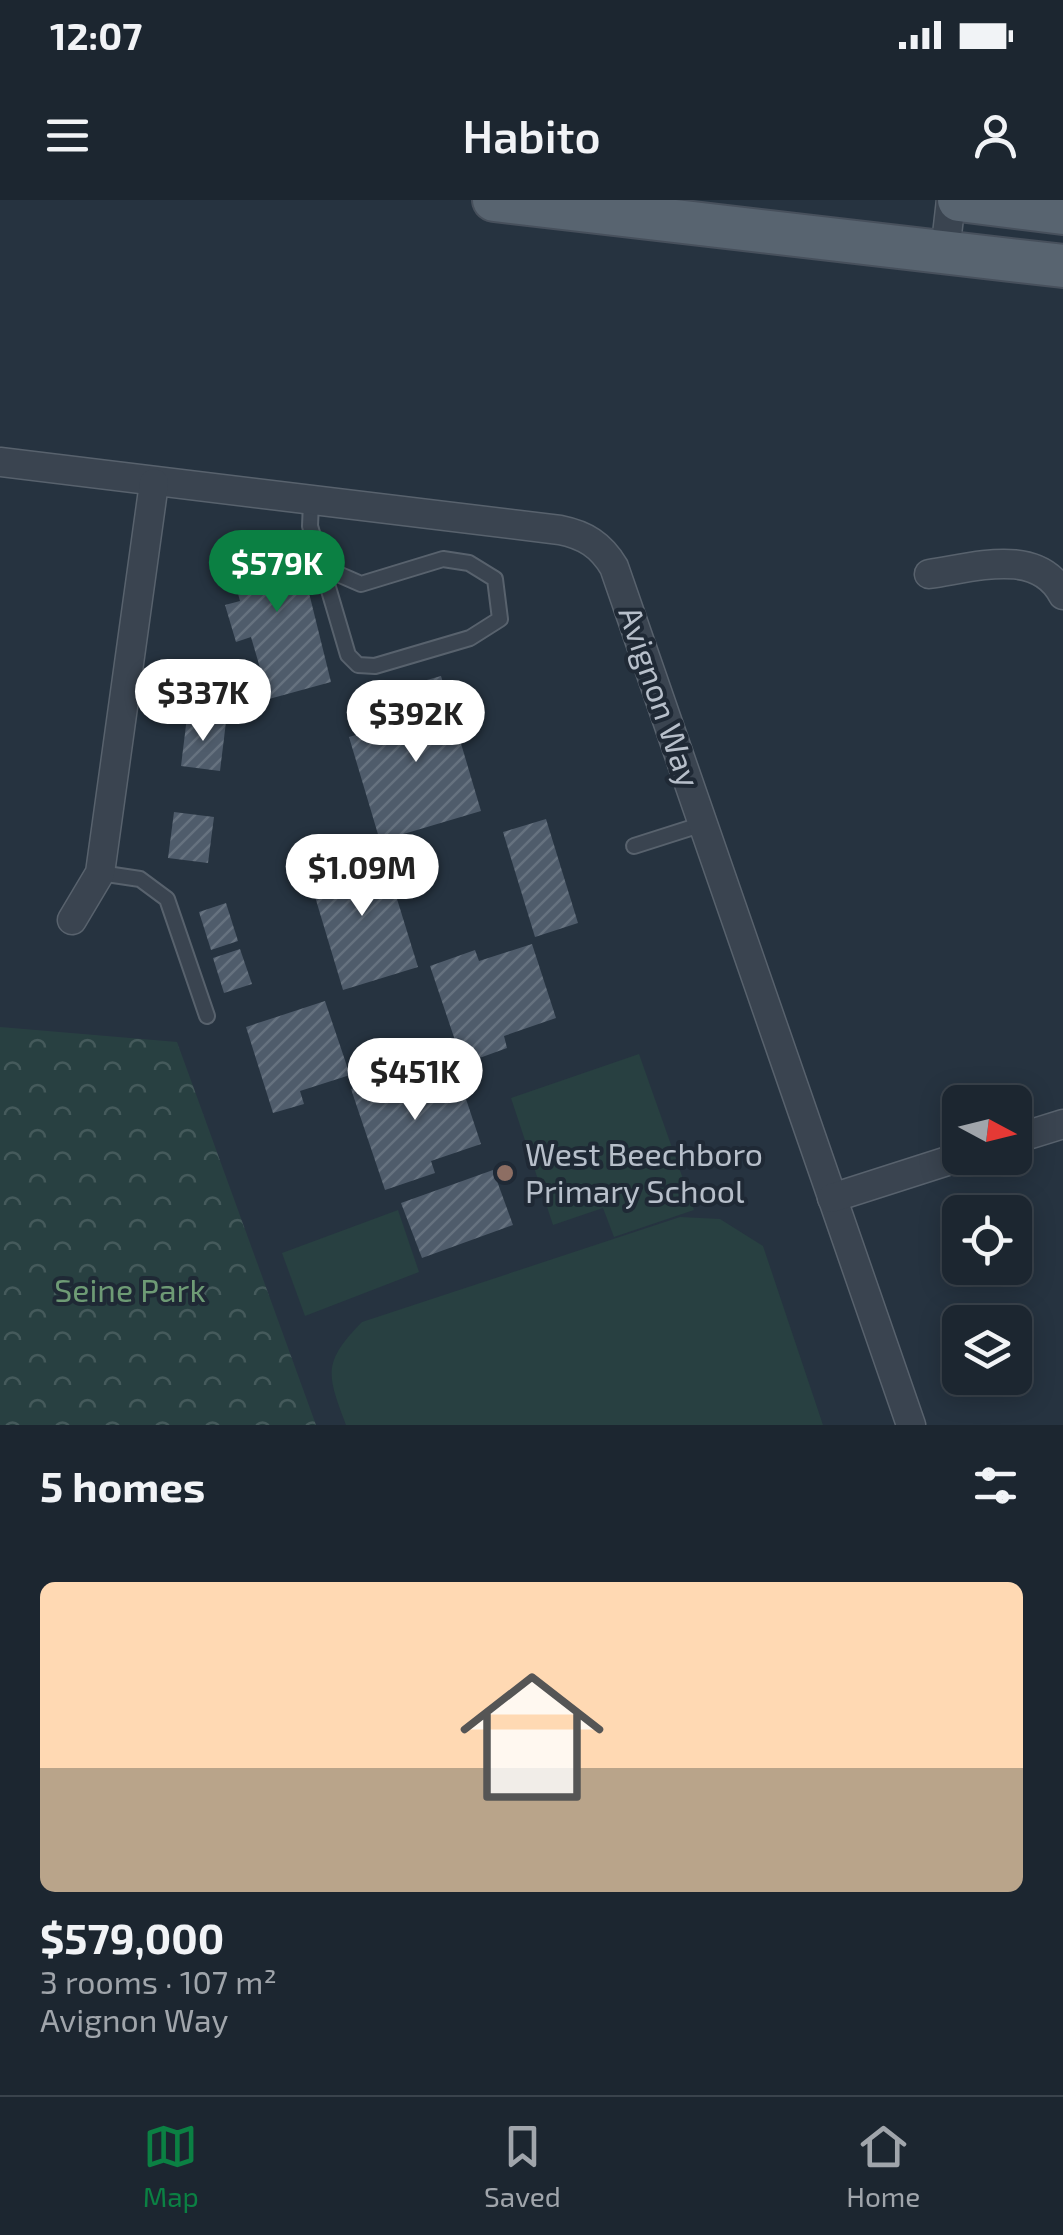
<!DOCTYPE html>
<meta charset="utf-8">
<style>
body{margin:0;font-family:"Exo 2",sans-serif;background:#29323c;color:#f1f3f6;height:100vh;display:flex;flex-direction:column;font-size:38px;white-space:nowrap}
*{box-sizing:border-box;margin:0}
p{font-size:32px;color:#a0a5ab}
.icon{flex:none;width:55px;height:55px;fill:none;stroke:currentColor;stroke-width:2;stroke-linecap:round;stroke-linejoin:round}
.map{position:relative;height:1225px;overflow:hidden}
.drawer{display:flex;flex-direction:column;background:#1c2630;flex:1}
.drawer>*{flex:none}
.needle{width:65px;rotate:97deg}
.fabs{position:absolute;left:942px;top:885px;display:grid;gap:20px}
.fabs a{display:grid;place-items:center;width:90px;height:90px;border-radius:15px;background:#1c2630;box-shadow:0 5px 25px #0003,0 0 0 2px #3a434c;font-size:50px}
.price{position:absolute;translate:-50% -85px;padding:0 22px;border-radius:35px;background:#fff;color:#222;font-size:32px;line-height:65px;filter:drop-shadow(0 2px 5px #0008)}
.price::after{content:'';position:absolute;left:50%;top:60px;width:30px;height:22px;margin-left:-15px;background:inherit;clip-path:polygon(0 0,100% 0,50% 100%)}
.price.current{background:#0b8043;color:#fff}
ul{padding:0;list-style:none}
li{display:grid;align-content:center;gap:20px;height:530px;padding:0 40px}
li span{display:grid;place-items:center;height:310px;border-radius:15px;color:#555}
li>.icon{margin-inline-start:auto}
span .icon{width:180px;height:180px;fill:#fffc;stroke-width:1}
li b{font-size:42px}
h2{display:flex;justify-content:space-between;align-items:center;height:120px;padding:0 40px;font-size:42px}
.status{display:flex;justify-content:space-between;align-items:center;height:70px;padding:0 50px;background:#1c2630;direction:ltr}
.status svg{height:28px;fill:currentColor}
header{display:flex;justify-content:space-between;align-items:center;height:130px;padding:0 40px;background:#1c2630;font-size:45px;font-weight:600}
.menu{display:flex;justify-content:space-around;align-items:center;height:140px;border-top:2px solid #3a434c;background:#1c2630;font-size:28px;color:#a0a5ab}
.menu a{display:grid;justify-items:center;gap:5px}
.menu .current{color:#0b8043}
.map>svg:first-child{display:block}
.park{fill:url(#park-crowns)}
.pitch{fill:#284041}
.building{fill:url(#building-hatch)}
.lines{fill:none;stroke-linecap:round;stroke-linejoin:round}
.lane-casing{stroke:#58626d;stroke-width:18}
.street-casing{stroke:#58626d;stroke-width:31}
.primary-casing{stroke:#47505c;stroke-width:46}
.lane{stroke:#3a4450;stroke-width:14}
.street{stroke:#3a4450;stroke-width:28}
.primary{stroke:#586470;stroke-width:42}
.education-dot{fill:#8d6e63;stroke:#1f2935;stroke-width:4}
.labels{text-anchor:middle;stroke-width:8;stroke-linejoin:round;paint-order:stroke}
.street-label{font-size:32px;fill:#b7bfca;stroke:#1f2935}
.poi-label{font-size:32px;fill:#b7bfca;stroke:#1f2935;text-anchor:start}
.park-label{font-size:32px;fill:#6e9b75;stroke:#1f2935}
</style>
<div class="status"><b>12:07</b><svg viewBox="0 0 49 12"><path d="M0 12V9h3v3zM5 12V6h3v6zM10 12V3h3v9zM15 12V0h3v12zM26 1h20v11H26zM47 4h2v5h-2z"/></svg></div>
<header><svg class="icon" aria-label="menu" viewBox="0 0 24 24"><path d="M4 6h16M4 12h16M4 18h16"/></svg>Habito<svg class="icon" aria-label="person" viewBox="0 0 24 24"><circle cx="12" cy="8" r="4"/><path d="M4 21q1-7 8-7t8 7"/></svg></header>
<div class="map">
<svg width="1063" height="1225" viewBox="0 0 1063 1225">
<defs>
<pattern id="park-crowns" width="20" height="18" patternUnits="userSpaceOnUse" patternTransform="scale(2.5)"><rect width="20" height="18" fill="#284041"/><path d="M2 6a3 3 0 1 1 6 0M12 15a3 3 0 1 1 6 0" fill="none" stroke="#455a5b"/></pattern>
<pattern id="building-hatch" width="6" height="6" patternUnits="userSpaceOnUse" patternTransform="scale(2.5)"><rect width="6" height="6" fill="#4f5c6b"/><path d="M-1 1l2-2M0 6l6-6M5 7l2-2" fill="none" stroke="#66727f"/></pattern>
</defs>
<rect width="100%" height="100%" fill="#263340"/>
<path class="park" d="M0 827 177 842 316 1225H0Z"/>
<g class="pitch">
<path d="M639 854 694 1010 614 1037 603 1008 553 1025 511 898Z"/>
<path d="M398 1010 419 1072 305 1116 282 1053Z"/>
<path d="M680 1017 720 1019 763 1046 823 1225H346C327 1174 322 1163 362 1122Z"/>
</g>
<g class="building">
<path d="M294 332 331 482 269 499 251 437 236 442 225 405 240 401 226 349Z"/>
<path d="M441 476 481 611 380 641 349 537 404 521 395 489Z"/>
<path d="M187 517 226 522 220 571 181 566Z"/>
<path d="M174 612 214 617 208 663 168 658Z"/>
<path d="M546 619 578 723 535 737 503 632Z"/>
<path d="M381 647 418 767 343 790 307 670Z"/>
<path d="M226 703 238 741 211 750 199 712Z"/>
<path d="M532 744 556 818 504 836 507 848 463 864 430 766 475 750 479 761Z"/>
<path d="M240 749 252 784 224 793 213 758Z"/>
<path d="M325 801 350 875 300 891 304 904 273 913 246 827Z"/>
<path d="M455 866 481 944 431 961 435 973 385 990 351 889 401 872 405 883Z"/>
<path d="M493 970 513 1025 422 1058 401 1003Z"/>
</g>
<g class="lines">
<defs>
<g id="lane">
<path d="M311 302 310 326 348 455 358 465 375 466 470 438 500 419 495 379 469 363 443 359 361 384 338 374 318 350"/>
<path d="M634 646 703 624"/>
<path d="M100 673 140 679 167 699 207 816"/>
</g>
<g id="street">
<path d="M945 52 951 0"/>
<path d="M0 262 560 330C585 335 601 345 614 367L911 1225"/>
<path d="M929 374C973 368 1038 346 1063 395"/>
<path d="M72 720 100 673 154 283"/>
<path d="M1015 939 1063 924"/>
<path d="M832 998 960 957"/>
</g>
<g id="primary">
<path d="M494 0 1063 66"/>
<path d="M959 0 1063 13"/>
</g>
</defs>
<use href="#lane" class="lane-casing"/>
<use href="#street" class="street-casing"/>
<use href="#primary" class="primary-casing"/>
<use href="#lane" class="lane"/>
<use href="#street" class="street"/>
<use href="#primary" class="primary"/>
</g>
<circle class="education-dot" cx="505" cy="973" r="10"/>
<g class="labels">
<g class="street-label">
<text transform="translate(659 497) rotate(71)" y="11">Avignon Way</text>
</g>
<g class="poi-label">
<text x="525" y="966">West Beechboro<tspan x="525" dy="37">Primary School</tspan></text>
</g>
<g class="park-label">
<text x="130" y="1102">Seine Park</text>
</g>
</g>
</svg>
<div class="fabs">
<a><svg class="needle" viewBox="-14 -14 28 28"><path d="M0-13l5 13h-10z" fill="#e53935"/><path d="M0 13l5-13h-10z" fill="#a0a5ab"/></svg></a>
<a><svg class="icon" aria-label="locate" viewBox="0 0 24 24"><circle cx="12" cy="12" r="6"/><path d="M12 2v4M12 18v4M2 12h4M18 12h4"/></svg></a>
<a><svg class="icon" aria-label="layers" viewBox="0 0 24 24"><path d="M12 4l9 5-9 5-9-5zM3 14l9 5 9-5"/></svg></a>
</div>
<b class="price current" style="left:277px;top:415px">$579K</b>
<b class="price" style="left:203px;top:544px">$337K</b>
<b class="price" style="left:416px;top:565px">$392K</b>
<b class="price" style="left:362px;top:719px">$1.09M</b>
<b class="price" style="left:415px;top:923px">$451K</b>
</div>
<section class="drawer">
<h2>5 homes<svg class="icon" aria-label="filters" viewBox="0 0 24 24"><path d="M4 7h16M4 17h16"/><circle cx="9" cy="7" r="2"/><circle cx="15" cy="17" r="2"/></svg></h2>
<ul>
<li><span style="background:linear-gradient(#ffd9b3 60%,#b9a48a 0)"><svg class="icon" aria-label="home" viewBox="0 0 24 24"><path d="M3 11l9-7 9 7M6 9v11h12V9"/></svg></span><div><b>$579,000</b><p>3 rooms · 107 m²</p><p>Avignon Way</p></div></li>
</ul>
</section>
<nav class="menu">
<a class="current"><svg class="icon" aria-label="map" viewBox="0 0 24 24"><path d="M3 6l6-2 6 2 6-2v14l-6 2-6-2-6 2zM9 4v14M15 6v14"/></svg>Map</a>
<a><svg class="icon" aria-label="saved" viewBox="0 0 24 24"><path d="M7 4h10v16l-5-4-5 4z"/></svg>Saved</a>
<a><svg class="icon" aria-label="home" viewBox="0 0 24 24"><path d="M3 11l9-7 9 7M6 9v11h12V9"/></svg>Home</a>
</nav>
